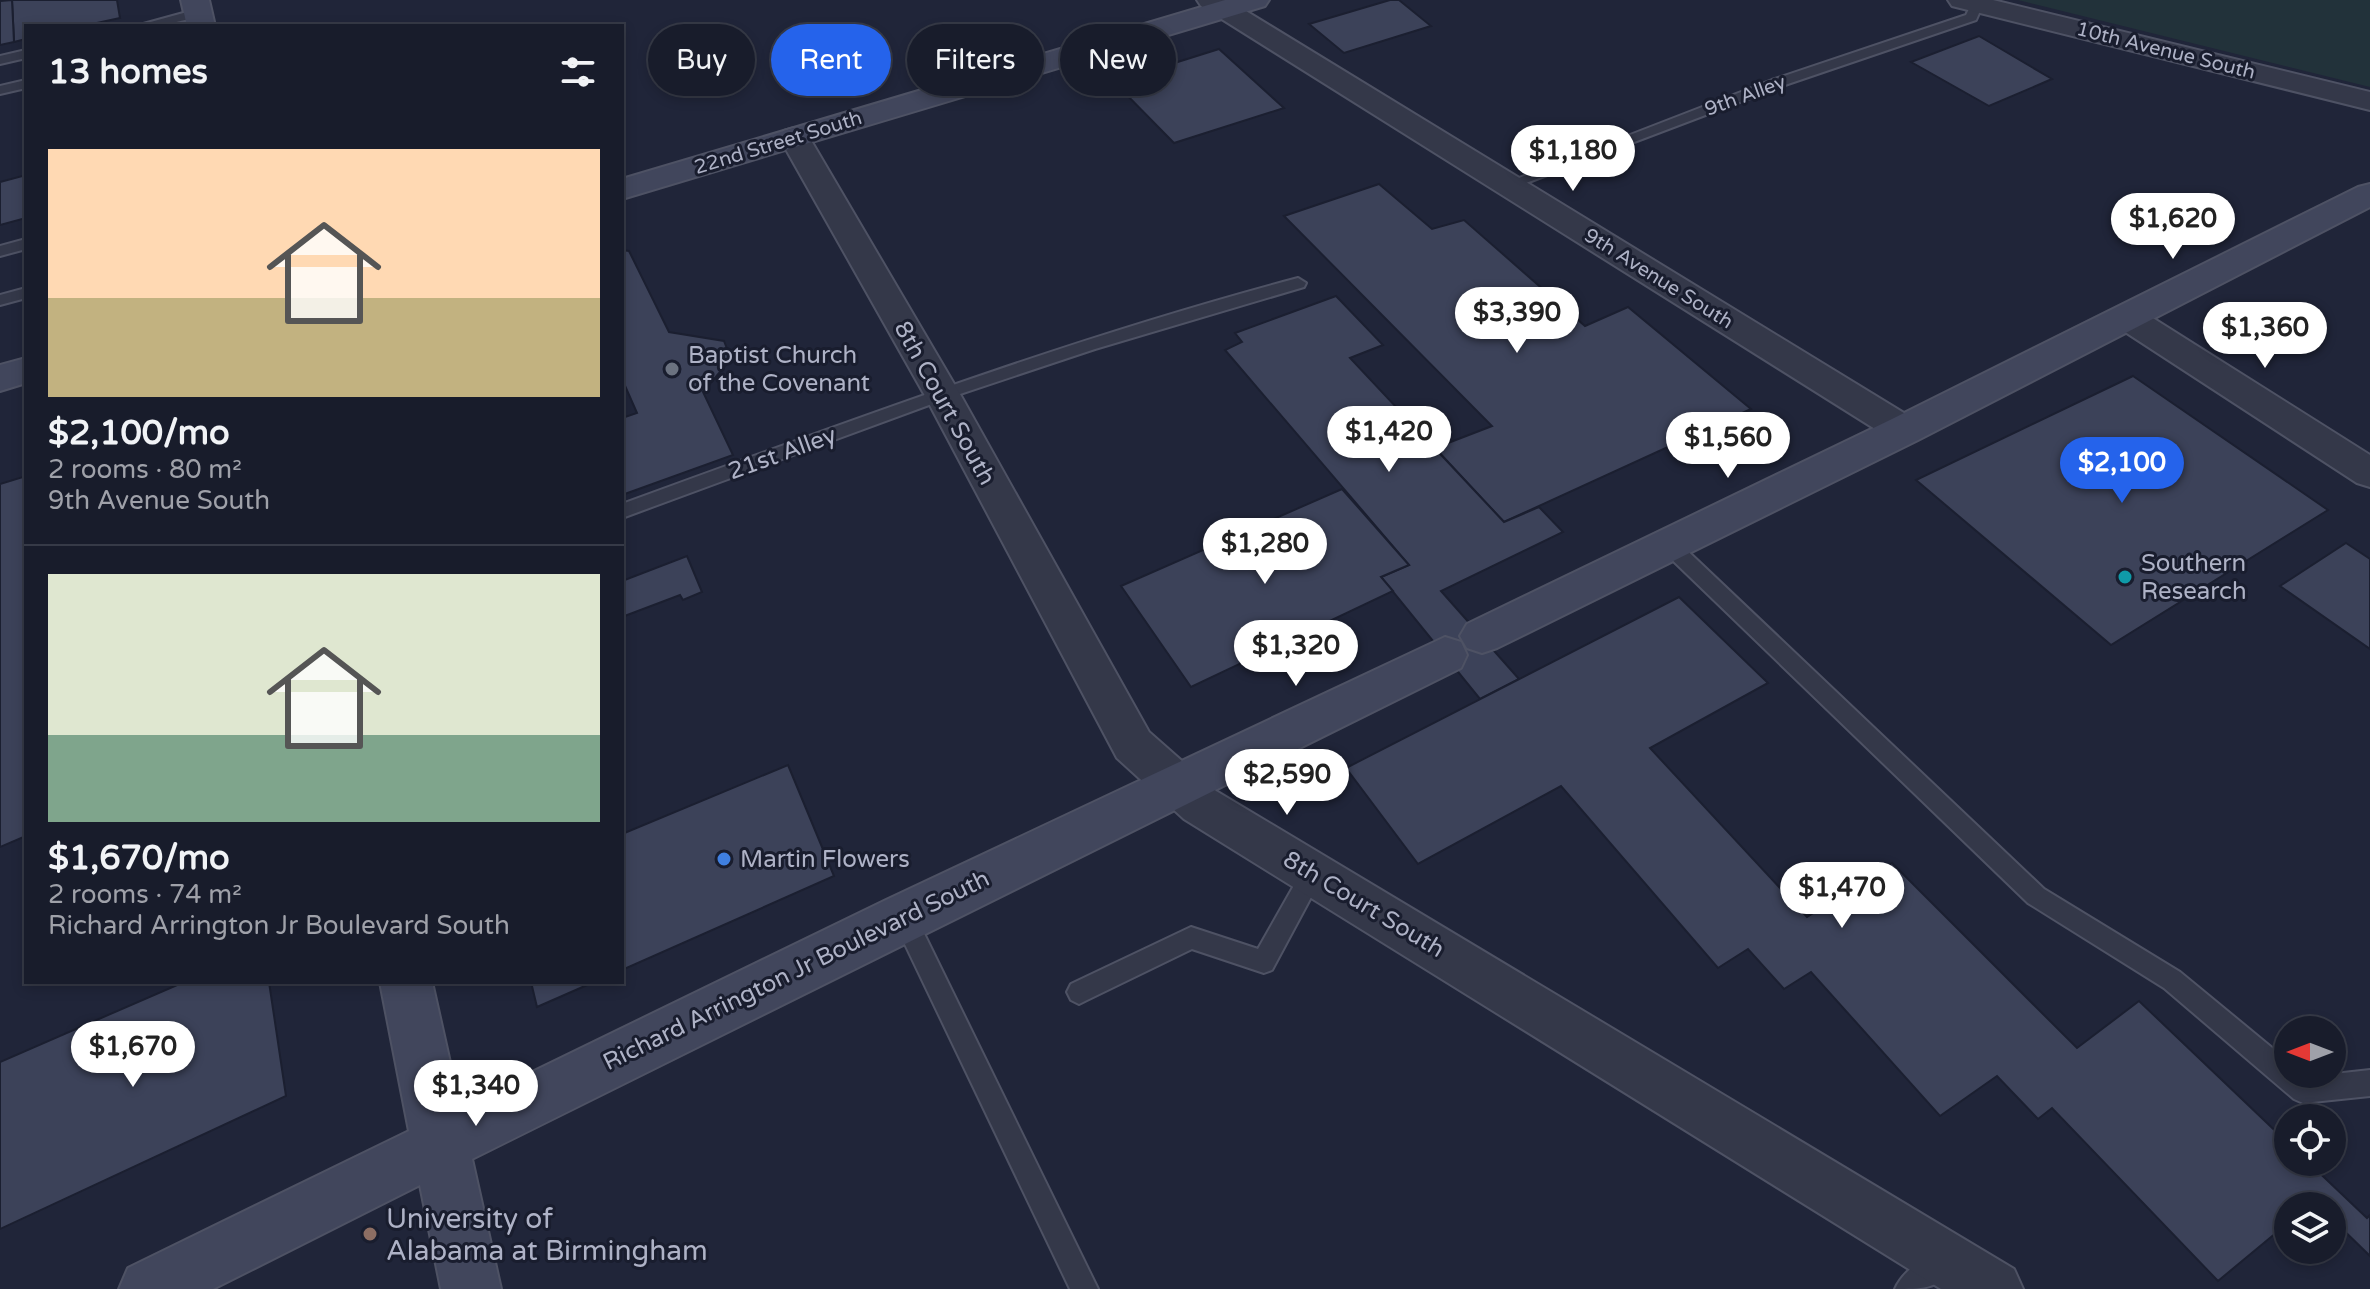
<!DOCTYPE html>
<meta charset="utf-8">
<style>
body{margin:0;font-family:"Varela Round",sans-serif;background:#212533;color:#f1f3f6;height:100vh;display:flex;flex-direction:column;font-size:30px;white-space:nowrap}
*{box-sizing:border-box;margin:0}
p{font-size:26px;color:#9fa1a9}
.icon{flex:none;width:44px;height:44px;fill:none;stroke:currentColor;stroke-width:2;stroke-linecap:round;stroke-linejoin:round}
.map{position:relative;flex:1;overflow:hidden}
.details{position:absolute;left:24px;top:24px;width:600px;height:960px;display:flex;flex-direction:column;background:#181c2b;border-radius:0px;box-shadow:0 4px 12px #0003,0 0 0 2px #363a47}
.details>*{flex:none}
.top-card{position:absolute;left:648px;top:24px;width:760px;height:72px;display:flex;gap:16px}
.needle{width:52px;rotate:270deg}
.tools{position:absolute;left:2274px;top:1016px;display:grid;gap:16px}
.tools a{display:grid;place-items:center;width:72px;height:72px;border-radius:50%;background:#181c2b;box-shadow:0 4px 12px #0003,0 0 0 2px #363a47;font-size:40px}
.price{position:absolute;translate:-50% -68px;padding:0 18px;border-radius:28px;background:#fff;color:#222;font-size:26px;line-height:52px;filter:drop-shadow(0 2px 4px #0008)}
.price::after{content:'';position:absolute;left:50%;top:48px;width:24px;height:18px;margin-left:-12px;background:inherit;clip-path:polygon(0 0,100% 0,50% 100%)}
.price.selected{background:#2563eb;color:#fff}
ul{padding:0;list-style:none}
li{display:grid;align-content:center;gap:16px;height:424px;padding:0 24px}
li+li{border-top:2px solid #363a47}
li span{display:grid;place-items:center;height:248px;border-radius:0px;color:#555}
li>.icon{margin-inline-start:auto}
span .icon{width:144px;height:144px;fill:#fffc;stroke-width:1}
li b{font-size:34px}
h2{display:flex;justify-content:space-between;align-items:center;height:96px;padding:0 24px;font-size:34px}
.pill{padding:0 28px;border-radius:36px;background:#181c2b;box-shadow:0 4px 12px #0003,0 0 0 2px #363a47;font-size:28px;line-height:72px}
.pill.selected{background:#2563eb;color:#fff}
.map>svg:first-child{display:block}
.green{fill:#22323a}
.building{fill:#3c4259;stroke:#1b1f30;stroke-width:2}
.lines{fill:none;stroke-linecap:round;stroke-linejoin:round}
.lane-casing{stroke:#4e5264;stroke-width:4}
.street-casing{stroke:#4e5264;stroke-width:4}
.secondary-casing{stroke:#4e5264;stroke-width:4}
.lane{fill:#343849;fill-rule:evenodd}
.street{fill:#343849;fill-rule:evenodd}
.secondary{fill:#41465c;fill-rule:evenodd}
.worship-dot{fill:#6b7280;stroke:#191d2e;stroke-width:3}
.culture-dot{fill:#0f9aa8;stroke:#191d2e;stroke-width:3}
.shop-dot{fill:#3f7fe0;stroke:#191d2e;stroke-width:3}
.education-dot{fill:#8d6e63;stroke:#191d2e;stroke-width:3}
.labels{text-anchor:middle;stroke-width:6;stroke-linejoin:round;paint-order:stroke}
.far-street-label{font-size:20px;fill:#aeb2c6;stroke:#191d2e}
.poi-label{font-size:24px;fill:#aeb2c6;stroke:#191d2e;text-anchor:start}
.street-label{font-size:24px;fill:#aeb2c6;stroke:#191d2e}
.near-poi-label{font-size:28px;fill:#aeb2c6;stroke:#191d2e;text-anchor:start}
</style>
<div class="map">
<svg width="2370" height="1289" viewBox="0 0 2370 1289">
<rect width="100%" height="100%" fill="#202539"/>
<path class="green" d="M2019 0H2370V87L2018 0Z"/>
<g class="building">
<path d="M12 0H117L120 18 83 26H26V39L14 42Z"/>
<path d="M12 0 14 42 0 45V1Z"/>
<path d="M1390 0H1399L1431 26 1344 53 1309 24Z"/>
<path d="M1979 36 2052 79 1989 106 1911 62Z"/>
<path d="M1219 49 1284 108 1174 143 1114 82Z"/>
<path d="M26 175V218L0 225V182Z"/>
<path d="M1379 184 1432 229 1464 220 1585 326 1628 307 1751 409 1504 522 1435 448 1492 426 1284 216Z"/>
<path d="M622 250 629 251 669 332 724 341 731 359 703 392 733 455 622 495V418L637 413 622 379Z"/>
<path d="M1336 296 1383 345 1350 358 1504 522 1539 507 1563 532 1441 591 1519 679 1480 699 1381 577 1409 565 1225 350 1242 342 1235 333Z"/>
<path d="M2133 376 2328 510 2111 645 1916 480Z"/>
<path d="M26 476V836L0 847V484Z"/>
<path d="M1342 489 1409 565 1381 577 1393 591 1191 687 1121 586Z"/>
<path d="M2346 543 2370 559V649L2280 586Z"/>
<path d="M687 556 702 592 683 600 680 595 622 617V581Z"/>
<path d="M1679 597 1768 683 1650 748 1807 917 1892 863 2077 1048 2139 1001 2288 1143V1162H2308L2367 1218 2370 1215V1256L2332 1219V1206H2319L2314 1201 2308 1206H2288V1223L2218 1281 2052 1108 2038 1119 1997 1076 1940 1116 1811 972 1784 989 1748 949 1718 968 1561 786 1418 864 1346 768Z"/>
<path d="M788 765 834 876 622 970V834Z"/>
<path d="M184 982H269L286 1096 0 1229V1062Z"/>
<path d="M531 982H594L537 1007Z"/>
</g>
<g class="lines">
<defs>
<g id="lane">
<path d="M1973 1 1983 4 1976 20 1782 86 1513 188 1508 189 1501 185 1772 80 1966 15Z"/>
<path d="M198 9 204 13 202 16 159 26H136Z"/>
<path d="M26 50V58L0 64V56Z"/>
<path d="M26 80V88L0 94V86Z"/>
<path d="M26 239V249L0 256V246Z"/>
<path d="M1298 278 1306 283 1304 287 1095 349 948 398 622 518V504C845 423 1068 339 1298 278Z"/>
<path d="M26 288V298L0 305V295Z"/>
<path d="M1669 538 1676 540 2044 889 2180 972 2288 1061V1074H2303L2307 1077 2370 1070V1096L2303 1103 2294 1099 2164 988 2028 903 1662 550 1660 545 1662 540Z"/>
<path d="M1313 863 1321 866 1324 873 1272 970 1264 973 1192 949 1087 1000 1079 1004 1071 1000 1067 992 1071 984 1191 927 1258 949 1305 866Z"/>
<path d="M904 906 912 909 1098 1289H1070L892 917 896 909Z"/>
<path d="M1943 1247 1953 1251 1957 1261C1944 1289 1923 1289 1895 1289 1902 1272 1926 1255 1943 1247Z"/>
</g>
<g id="street">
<path d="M1197 0H1228L1917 421 1922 430 1917 439 1904 443 1891 439 1201 6Z"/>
<path d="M1948 0H1993L2370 92V110L1952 6Z"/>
<path d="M794 128 804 131 809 137 960 394 1149 732 1216 791 2014 1269 2023 1289H1941L1184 819 1117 758 924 394 779 137 784 131Z"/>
<path d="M2128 307 2140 310 2370 455V487L2357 483 2116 326 2111 318 2116 310Z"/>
</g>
<g id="secondary">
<path d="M181 0H209L215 26H187Z"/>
<path d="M1225 0H1269L1265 6 622 199V179Z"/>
<path d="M2370 184V207L1918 440 1497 648 1482 653 1467 648 1460 636 1467 624 1890 420 2358 187Z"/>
<path d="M26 358V383L0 391V365Z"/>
<path d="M1445 637 1461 642 1467 655 1461 668 472 1159 501 1289H441L420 1185 213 1289H119L128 1268 409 1131 380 982H432L460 1107 886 900Z"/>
</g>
</defs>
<use href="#lane" class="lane-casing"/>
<use href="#street" class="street-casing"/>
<use href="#secondary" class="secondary-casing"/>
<use href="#lane" class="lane"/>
<use href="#street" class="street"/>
<use href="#secondary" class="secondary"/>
</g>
<circle class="worship-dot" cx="672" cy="369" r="8"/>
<circle class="culture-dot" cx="2125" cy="577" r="8"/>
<circle class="shop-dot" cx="724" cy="859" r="8"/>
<circle class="education-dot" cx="370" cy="1234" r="8"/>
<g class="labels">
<g class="far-street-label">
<text transform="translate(2166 50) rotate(14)" y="7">10th Avenue South</text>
<text transform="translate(1745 95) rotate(-20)" y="7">9th Alley</text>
<text transform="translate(778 142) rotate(-17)" y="7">22nd Street South</text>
<text transform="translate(1659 278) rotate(32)" y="7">9th Avenue South</text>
</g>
<g class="poi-label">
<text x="688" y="363">Baptist Church<tspan x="688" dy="28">of the Covenant</tspan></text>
<text x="2141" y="571">Southern<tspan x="2141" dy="28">Research</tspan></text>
<text x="740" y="867">Martin Flowers</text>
</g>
<g class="street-label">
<text transform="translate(945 403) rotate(61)" y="8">8th Court South</text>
<text transform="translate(782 453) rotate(-20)" y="8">21st Alley</text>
<text transform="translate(1364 904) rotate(31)" y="8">8th Court South</text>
<text transform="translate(796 970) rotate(-26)" y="8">Richard Arrington Jr Boulevard South</text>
</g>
<g class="near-poi-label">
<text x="386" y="1228">University of<tspan x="386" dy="32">Alabama at Birmingham</tspan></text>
</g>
</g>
</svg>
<div class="tools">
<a><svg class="needle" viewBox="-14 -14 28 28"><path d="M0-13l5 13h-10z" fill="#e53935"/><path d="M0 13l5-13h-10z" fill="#9fa1a9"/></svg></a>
<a><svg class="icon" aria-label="locate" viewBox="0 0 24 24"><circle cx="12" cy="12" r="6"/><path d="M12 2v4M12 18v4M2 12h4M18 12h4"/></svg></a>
<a><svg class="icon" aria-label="layers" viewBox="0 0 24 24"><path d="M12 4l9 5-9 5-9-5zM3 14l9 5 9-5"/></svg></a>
</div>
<b class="price" style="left:1573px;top:193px">$1,180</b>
<b class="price" style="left:2173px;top:261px">$1,620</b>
<b class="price" style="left:1517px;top:355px">$3,390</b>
<b class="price" style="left:2265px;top:370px">$1,360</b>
<b class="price" style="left:1389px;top:474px">$1,420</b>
<b class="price" style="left:1728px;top:480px">$1,560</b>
<b class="price selected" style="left:2122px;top:505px">$2,100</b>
<b class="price" style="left:1265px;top:586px">$1,280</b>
<b class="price" style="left:1296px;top:688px">$1,320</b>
<b class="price" style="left:1287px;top:817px">$2,590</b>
<b class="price" style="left:1842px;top:930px">$1,470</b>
<b class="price" style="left:133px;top:1089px">$1,670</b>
<b class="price" style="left:476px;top:1128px">$1,340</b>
<div class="top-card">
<a class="pill">Buy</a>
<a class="pill selected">Rent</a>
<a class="pill">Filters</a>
<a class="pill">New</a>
</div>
<section class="details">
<h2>13 homes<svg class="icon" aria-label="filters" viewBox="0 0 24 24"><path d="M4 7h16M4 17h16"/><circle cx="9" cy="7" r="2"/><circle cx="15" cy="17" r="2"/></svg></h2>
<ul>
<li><span style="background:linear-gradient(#ffd9b3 60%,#c2b280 0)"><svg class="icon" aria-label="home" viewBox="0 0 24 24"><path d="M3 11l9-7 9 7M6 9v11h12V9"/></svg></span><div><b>$2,100/mo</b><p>2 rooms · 80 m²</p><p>9th Avenue South</p></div></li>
<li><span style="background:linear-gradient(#dfe7d0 65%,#7fa58c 0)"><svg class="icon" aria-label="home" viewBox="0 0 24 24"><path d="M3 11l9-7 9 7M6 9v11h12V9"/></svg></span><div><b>$1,670/mo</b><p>2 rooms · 74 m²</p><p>Richard Arrington Jr Boulevard South</p></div></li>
</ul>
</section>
</div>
